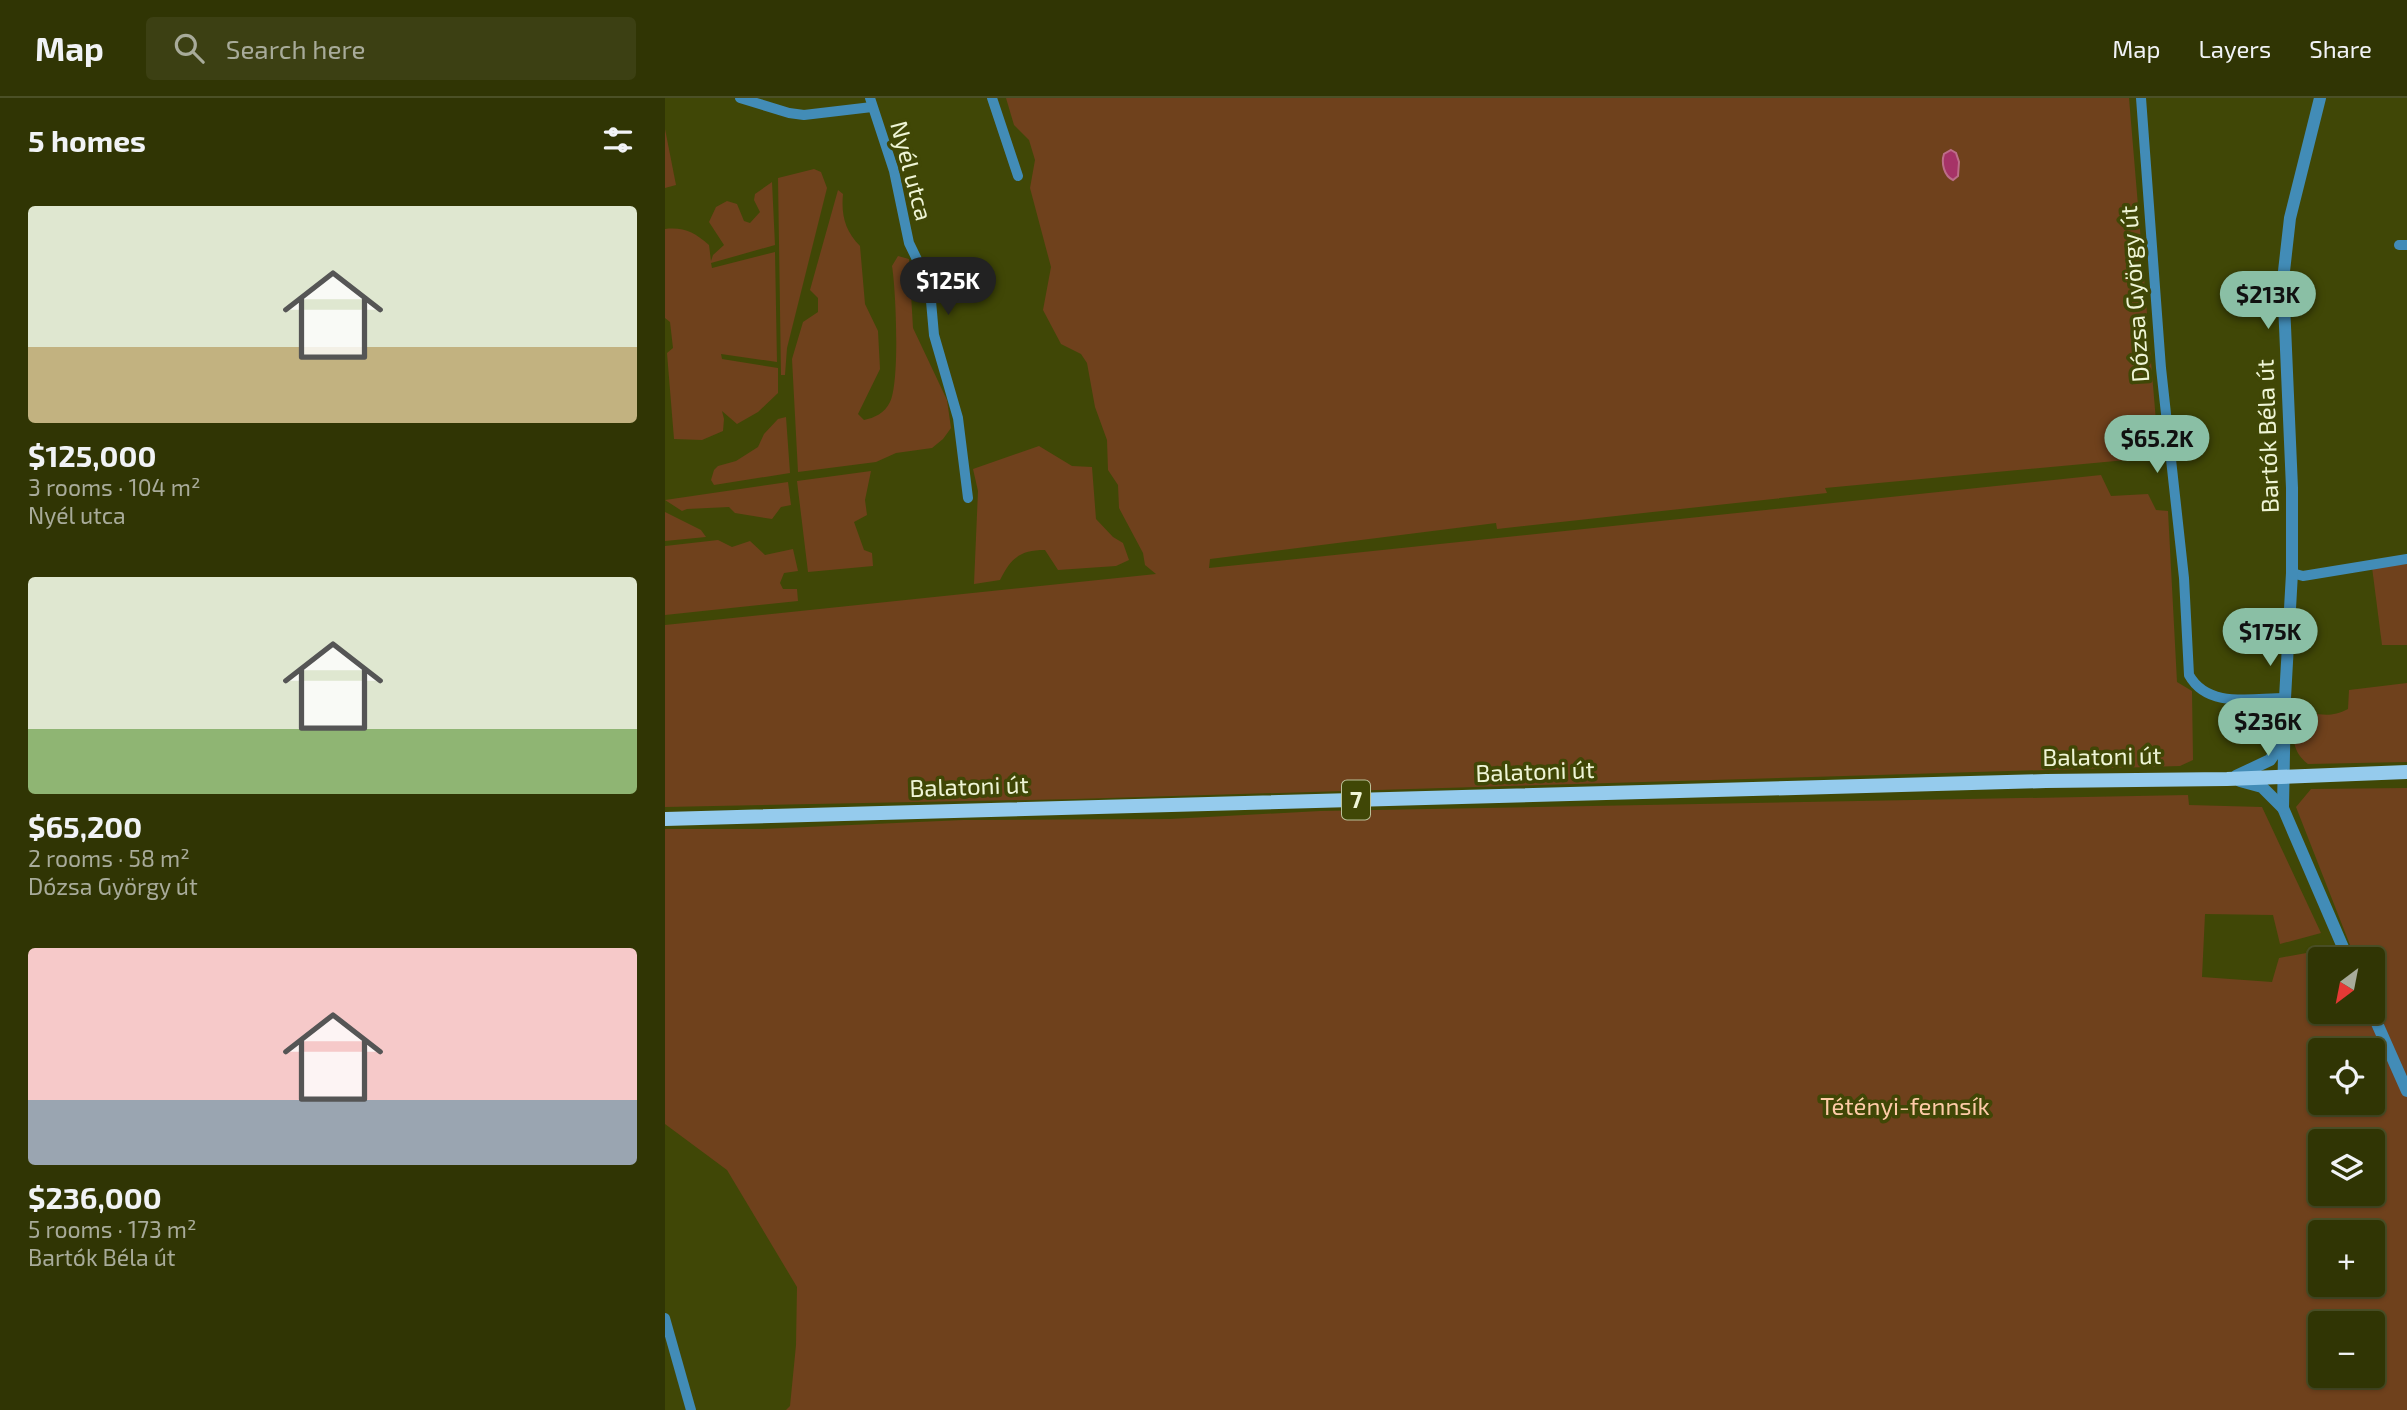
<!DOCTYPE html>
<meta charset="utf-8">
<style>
body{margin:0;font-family:"Exo 2",sans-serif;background:#3c4013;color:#f1f3f6;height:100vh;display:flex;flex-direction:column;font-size:26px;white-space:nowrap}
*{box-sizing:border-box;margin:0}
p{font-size:23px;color:#a8ab9a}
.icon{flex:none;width:38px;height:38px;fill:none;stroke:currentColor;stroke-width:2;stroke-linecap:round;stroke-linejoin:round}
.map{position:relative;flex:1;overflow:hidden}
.panel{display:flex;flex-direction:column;background:#303504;width:665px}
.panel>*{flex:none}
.needle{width:46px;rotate:212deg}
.controls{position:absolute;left:1643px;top:849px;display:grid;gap:14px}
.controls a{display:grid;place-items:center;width:77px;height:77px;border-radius:7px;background:#303504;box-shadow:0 2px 5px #0004,0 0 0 2px #4b5026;font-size:35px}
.price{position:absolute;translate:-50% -60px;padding:0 16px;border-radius:24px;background:#8abfa5;color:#111;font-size:23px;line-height:46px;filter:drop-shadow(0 2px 4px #0008)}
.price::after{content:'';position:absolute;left:50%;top:42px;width:21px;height:16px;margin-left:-10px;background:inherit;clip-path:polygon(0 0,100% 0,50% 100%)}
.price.selected{background:#222;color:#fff}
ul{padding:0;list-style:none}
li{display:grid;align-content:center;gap:14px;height:371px;padding:0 28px}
li span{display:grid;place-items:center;height:217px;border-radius:7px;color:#555}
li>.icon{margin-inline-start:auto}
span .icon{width:126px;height:126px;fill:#fffc;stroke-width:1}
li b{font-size:30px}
h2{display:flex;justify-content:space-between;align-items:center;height:84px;padding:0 28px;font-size:30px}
header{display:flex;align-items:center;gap:42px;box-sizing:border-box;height:98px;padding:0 35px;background:#303504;border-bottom:2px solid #4b5026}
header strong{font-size:33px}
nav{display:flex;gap:38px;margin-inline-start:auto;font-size:24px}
.search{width:490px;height:63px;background:#3c4013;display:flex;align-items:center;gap:18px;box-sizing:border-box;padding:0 24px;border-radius:7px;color:#a8ab9a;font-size:26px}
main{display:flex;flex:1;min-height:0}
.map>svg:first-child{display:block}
.green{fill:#6f411c;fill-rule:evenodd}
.water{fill:#a63367;stroke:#bc6d88;stroke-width:2}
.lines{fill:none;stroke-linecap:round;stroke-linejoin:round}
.minor{stroke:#428cb7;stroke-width:10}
.tertiary{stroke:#428cb7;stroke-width:12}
.primary{stroke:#95cbed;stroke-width:14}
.labels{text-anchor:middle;stroke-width:7;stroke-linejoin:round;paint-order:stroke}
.shield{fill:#404706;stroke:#bac198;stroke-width:2}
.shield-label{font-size:23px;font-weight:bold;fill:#eff5d6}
.street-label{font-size:24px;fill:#eff5d6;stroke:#404706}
.park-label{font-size:24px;fill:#fecba7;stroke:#404706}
</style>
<header>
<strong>Map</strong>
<div class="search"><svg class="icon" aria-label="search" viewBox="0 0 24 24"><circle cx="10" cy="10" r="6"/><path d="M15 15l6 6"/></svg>Search here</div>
<nav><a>Map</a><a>Layers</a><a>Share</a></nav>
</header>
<main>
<section class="panel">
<h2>5 homes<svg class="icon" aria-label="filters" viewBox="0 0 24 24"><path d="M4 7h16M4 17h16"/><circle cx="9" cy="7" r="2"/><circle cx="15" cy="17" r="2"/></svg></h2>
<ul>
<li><span style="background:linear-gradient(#dfe7d0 65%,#c2b280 0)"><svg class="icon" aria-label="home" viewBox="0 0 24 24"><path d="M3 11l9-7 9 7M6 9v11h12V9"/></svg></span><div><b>$125,000</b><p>3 rooms · 104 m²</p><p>Nyél utca</p></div></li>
<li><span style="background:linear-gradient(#dfe7d0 70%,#8fb573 0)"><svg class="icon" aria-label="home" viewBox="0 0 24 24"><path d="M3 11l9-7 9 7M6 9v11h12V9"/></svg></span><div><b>$65,200</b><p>2 rooms · 58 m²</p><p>Dózsa György út</p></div></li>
<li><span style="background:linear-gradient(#f6c9c9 70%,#9aa5b1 0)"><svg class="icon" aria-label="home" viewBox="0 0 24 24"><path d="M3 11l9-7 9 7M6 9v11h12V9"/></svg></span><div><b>$236,000</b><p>5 rooms · 173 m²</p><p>Bartók Béla út</p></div></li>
</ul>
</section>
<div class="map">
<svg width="1742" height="1312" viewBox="0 0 1742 1312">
<rect width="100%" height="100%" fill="#404706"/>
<g class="green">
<path d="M341 0H1464L1494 359 1160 390 1162 395 832 431 831 425 545 461 544 470 1436 377 1446 398 1483 396 1491 412 1503 413 1512 584 1527 593 1528 662 1515 668 410 701 0 709V527L491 476 480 467 478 455 454 410 453 387 443 372 442 342 430 309 422 265 416 256 396 246 378 212 386 169 365 90 370 62 364 42 349 27Z"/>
<path d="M0 31 11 87 0 90Z"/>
<path d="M149 71 156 74 162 90 122 250 120 277H116L113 80Z"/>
<path d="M107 84 110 147 46 165 47 170 110 154 112 264 56 256 57 261 113 270V295L93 314 72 326 57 313 59 321 58 333 37 342 9 341 2 255 8 250 5 224 0 220V131C19 129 29 134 44 147L46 163 48 157 59 147 44 124 51 109 62 103 72 106 79 123 85 125 95 114 89 102 90 96Z"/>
<path d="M173 92 178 96C176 117 180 133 195 148L200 206 213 233 215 271 193 316 199 322C209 320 220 315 225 304 235 284 231 192 227 168L233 158 244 161 248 230 282 302 286 330 278 341 267 350 231 355 211 364 133 374 127 261 138 224 153 214V200L145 192Z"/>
<path d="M121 319 125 375 49 387 46 382 49 372 53 368 71 363 93 349 99 336 113 321Z"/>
<path d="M374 348 407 368 427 369 431 421 448 439 458 445 464 462 451 468 393 472 380 452C355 452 346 460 335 482L309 486 313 393 308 371Z"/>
<path d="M206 373 200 402 202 417 189 424 199 452 207 455 208 468 143 474 132 383Z"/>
<path d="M123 384 126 407 116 409 107 421 70 415 64 409 22 411 17 413 0 402Z"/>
<path d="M0 414 36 432 41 439 0 443Z"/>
<path d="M53 442 67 449 85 443 100 457 128 451 133 473 119 475 115 485 118 491H132L133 503 0 517V448Z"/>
<path d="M1742 466V547H1717L1707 469Z"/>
<path d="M1742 585V664L1643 666C1624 651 1629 635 1629 613 1651 614 1662 622 1683 611L1684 592Z"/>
<path d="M1742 690V1312H121L125 1308 131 1247 132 1189 62 1072 0 1026V731H97L298 722 505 721 655 713 1523 697 1524 707 1597 709 1656 835 1615 846 1608 817 1540 816 1537 879 1607 884 1614 860 1685 847 1631 709 1646 691ZM1656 861H1708V914H1656ZM1656 952H1708V1004H1656ZM1656 1043H1708V1096H1656ZM1656 1134H1708V1186H1656ZM1656 1225H1708V1278H1656Z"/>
</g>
<path class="water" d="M1286 52 1291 55 1294 64 1293 78 1288 82C1279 78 1276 65 1279 56Z"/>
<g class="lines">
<g class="minor">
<path d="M75 0 124 15 139 17 207 9"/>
<path d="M205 0 229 73 244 145 261 180 266 203 269 237 293 320 303 400"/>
<path d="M327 0 353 78"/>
<path d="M1476 0 1496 270 1519 480 1524 577C1543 611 1587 600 1620 600"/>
<path d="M1734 147H1742"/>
<path d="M1627 475 1638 478 1742 461"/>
<path d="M0 1220 26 1312"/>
</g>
<g class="tertiary">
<path d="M1655 0 1625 120 1618 182 1627 390V475L1620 600 1618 710 1683 861"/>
<path d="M1571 678 1605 662 1619 642"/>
<path d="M1575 683 1597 689 1618 710"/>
<path d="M1707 914 1742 993"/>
</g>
<path class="primary" d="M0 721 1381 683 1562 681 1742 674"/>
</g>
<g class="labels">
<rect class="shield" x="677" y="682.5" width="28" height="39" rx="5"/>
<g class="shield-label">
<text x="691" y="710">7</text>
</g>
<g class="street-label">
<text transform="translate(246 73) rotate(75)" y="8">Nyél utca</text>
<text transform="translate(1470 196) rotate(-94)" y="8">Dózsa György út</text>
<text transform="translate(1603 338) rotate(-92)" y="8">Bartók Béla út</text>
<text transform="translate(1437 659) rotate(-1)" y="8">Balatoni út</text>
<text transform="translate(870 674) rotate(-2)" y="8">Balatoni út</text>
<text transform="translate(304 689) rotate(-2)" y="8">Balatoni út</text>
</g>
<g class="park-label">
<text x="1240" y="1017">Tétényi-fennsík</text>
</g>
</g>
</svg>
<div class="controls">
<a><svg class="needle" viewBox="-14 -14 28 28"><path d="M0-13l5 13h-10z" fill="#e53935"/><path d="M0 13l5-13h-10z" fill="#a8ab9a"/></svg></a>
<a><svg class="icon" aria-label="locate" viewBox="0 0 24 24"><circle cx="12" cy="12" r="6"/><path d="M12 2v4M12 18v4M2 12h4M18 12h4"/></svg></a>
<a><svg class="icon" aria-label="layers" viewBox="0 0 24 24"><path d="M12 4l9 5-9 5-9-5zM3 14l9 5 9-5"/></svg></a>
<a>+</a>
<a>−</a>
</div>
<b class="price selected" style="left:283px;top:219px">$125K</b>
<b class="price" style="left:1603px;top:233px">$213K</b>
<b class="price" style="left:1492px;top:377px">$65.2K</b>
<b class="price" style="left:1605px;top:570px">$175K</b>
<b class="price" style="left:1603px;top:660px">$236K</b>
</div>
</main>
